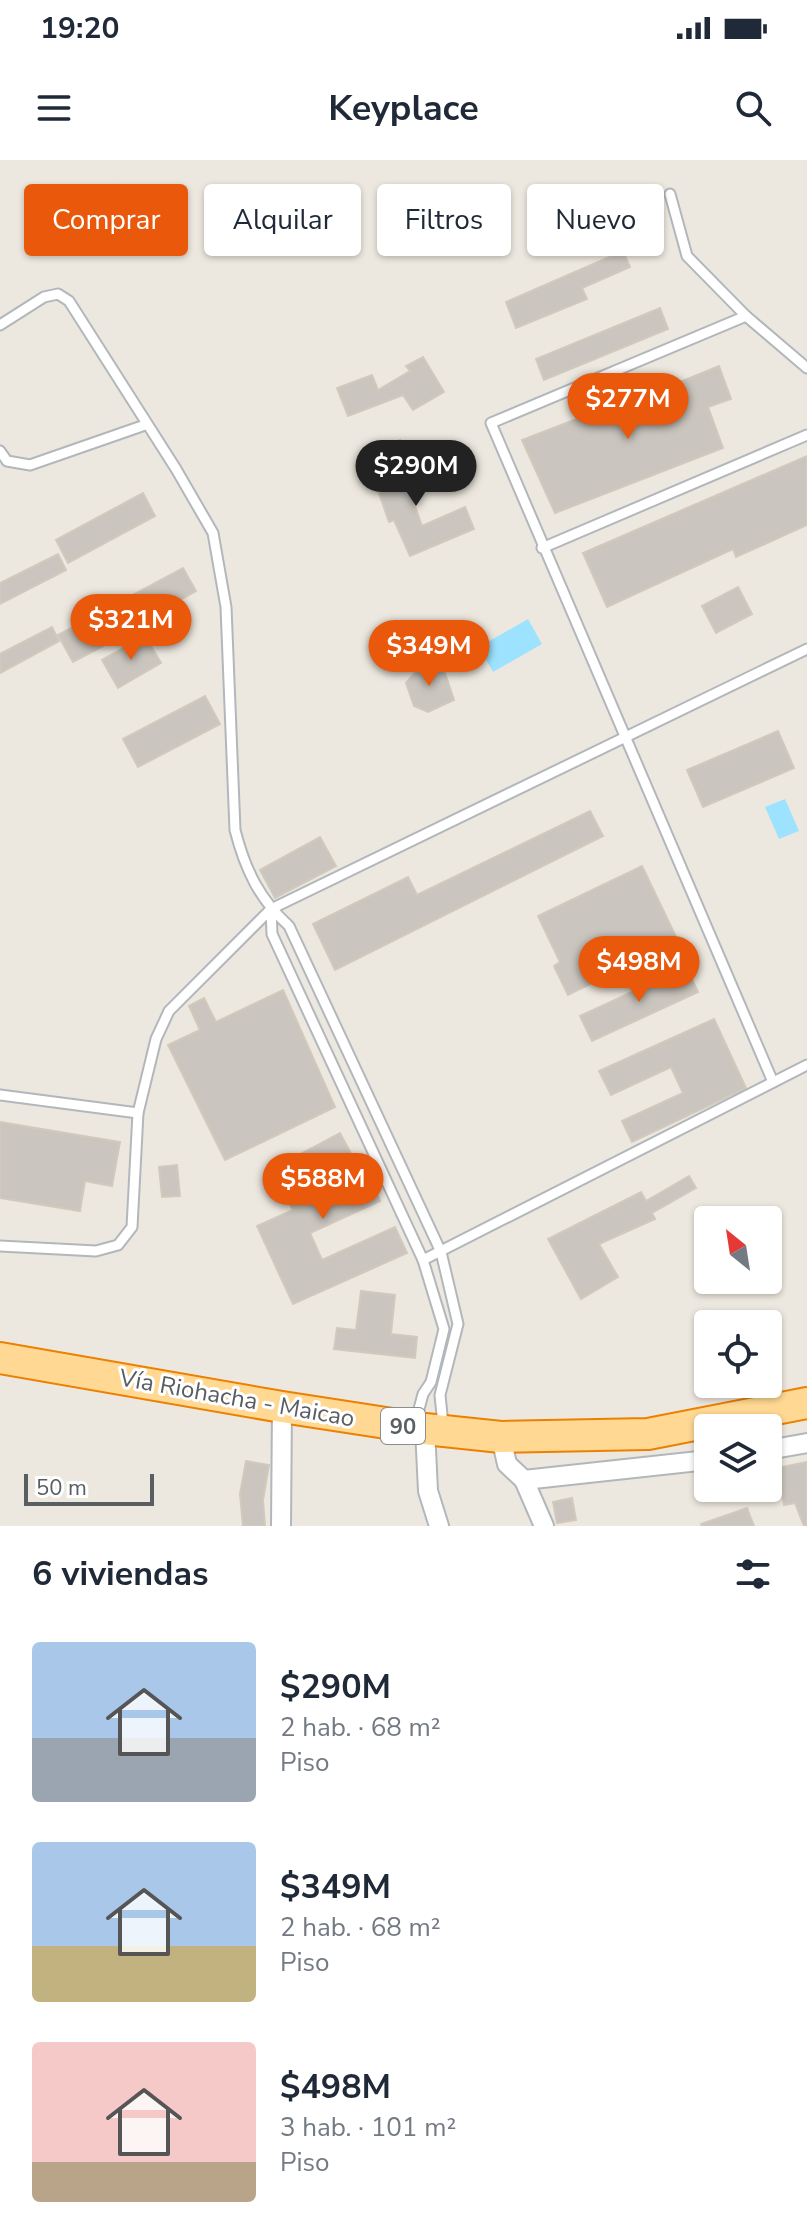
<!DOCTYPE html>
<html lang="es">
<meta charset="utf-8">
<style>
body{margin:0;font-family:"Nunito Sans",sans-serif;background:#f6f6f7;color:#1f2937;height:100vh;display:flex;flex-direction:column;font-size:30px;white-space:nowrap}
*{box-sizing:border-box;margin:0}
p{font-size:26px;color:#747a83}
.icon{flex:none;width:44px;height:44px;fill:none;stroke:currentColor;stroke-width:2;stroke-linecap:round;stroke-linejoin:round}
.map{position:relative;height:1366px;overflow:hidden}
.panel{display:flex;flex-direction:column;background:#fff;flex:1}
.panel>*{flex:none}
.top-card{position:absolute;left:24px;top:24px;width:760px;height:72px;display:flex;gap:16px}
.needle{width:52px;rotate:330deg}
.controls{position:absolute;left:694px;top:1046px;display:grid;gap:16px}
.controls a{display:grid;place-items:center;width:88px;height:88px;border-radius:8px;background:#fff;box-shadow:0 2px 6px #0004;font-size:40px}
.scale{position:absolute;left:24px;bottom:20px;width:130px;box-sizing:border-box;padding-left:8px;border:4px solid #585e62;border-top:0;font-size:22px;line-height:28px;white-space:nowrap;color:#585e62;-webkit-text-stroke:6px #fff;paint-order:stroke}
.price{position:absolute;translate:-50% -68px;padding:0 18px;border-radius:28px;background:#ea580c;color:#fff;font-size:26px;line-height:52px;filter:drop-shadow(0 2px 4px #0008)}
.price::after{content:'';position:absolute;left:50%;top:48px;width:24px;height:18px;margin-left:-12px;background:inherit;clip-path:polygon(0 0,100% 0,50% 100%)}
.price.current{background:#222;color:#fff}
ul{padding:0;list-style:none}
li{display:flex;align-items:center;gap:24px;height:200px;padding:0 32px}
li span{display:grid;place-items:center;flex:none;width:224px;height:160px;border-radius:8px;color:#555}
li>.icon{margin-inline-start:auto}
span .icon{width:96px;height:96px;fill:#fffc;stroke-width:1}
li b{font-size:34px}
h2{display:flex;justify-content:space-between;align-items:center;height:96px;padding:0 32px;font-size:34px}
.pill{padding:0 28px;border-radius:8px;background:#fff;box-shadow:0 2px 6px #0004;font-size:28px;line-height:72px}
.pill.current{background:#ea580c;color:#fff}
.status{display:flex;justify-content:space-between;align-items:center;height:56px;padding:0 40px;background:#fff;direction:ltr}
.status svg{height:22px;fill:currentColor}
header{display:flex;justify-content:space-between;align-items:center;height:104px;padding:0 32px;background:#fff;font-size:36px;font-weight:700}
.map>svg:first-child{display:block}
.water{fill:#9de3ff}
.building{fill:#cac5be;stroke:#d2c9bd;stroke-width:2}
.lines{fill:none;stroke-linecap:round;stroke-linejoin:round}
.service-casing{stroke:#b2b7bc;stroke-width:13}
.minor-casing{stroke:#b2b7bc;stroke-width:22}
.trunk-casing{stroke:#ec8000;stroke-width:34}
.service{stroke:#fff;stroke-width:9}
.minor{stroke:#fff;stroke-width:18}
.trunk{stroke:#ffd893;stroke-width:30}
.labels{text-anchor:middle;stroke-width:6;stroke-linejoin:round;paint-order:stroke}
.shield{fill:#fff;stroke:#8a8e91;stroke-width:2}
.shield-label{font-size:22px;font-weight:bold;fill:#585e62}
.street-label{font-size:24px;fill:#585e62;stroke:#fff}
</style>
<div class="status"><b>19:20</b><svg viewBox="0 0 49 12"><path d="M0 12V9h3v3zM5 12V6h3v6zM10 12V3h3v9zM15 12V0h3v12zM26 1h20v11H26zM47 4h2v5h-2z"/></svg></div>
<header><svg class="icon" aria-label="menu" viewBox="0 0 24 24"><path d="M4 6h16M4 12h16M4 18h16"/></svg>Keyplace<svg class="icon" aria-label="search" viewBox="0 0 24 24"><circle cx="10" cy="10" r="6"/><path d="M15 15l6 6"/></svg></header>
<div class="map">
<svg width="807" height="1366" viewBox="0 0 807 1366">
<rect width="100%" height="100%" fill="#ede8df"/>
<g class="water">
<path d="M528 459 542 484 493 512 479 487Z"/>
<path d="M785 639 799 671 779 679 765 647Z"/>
</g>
<g class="building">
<path d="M112 25 115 41 65 49 63 33Z"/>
<path d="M329 29 341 40 332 51 320 40Z"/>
<path d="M623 91 630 107 582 128 587 139 516 168 506 142Z"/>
<path d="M660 148 668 169 544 220 536 199Z"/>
<path d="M423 197 444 232 413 250 403 235 348 256 337 228 372 215 378 230 410 211 406 206Z"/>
<path d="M719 206 731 239 708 247 723 288 555 353 522 280 610 246 611 250Z"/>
<path d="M400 280 411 303 401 307 422 366 465 347 474 369 410 396 394 360 389 362 379 333 396 327 378 290Z"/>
<path d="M807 296V365L736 397 733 389 607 447 583 393Z"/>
<path d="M143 333 155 356 68 403 56 380Z"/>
<path d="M58 394 66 410 0 444V423Z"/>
<path d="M183 408 196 431 131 467 118 443Z"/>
<path d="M738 427 752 454 716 473 702 446Z"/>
<path d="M92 457 107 484 73 502 58 475Z"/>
<path d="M52 467 59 481 0 513V494Z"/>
<path d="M145 476 161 503 118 528 102 500Z"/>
<path d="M424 502 444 510 454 540 428 552 414 546 406 523Z"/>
<path d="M205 536 220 564 138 607 123 579Z"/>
<path d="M778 571 794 608 703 647 687 610Z"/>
<path d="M590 651 603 676 335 810 313 764 408 717 417 735Z"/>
<path d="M320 677 336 706 275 738 260 710Z"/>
<path d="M642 706 678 781 568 835 554 806 560 802 538 756Z"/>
<path d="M686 807 698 832 592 881 580 856Z"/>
<path d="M283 830 335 947 225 1000 168 885 200 870 189 846 204 838 216 862Z"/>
<path d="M714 859 746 928 632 982 622 961 683 933 671 907 611 935 599 911Z"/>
<path d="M0 962 120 982 112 1026 85 1021 80 1051 0 1038Z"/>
<path d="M340 973 364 1018 369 1015 380 1041 310 1073 322 1100 395 1067 407 1093 293 1144 257 1066 293 1050 271 1010Z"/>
<path d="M177 1005 180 1036 162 1037 159 1007Z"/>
<path d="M689 1016 696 1028 652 1053 655 1059 599 1084 618 1117 581 1139 548 1079 641 1032 646 1041Z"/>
<path d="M361 1131 395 1135 391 1174 417 1177 415 1198 334 1189 337 1168 356 1170Z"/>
<path d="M246 1301 269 1305 263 1340 265 1366H243L240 1334Z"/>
<path d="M807 1302V1366H804L795 1343 784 1345 777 1308Z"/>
<path d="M572 1338 576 1360 557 1363 553 1342Z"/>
<path d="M747 1348 754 1366H702L701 1364Z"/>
</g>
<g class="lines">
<defs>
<g id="service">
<path d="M670 34 687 96 746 156 807 208"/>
<path d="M746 156 491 263 773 922"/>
<path d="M0 165 44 137 58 134 69 141 176 309 213 373 226 447 235 670C245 709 259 739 289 766L441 1092 458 1164 440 1235 443 1265"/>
<path d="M0 291 7 301 30 305 145 265"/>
<path d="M542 388 807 275"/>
<path d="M271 749 272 774 423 1100 444 1169 431 1222 423 1234 415 1264"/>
<path d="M0 935 138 953"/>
<path d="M0 1086 96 1091 118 1085 132 1067 138 953 156 879 169 851 271 749 807 489"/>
<path d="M423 1100 807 905"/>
</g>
<g id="minor">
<path d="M425 1269 428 1331 439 1366"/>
<path d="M501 1277 507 1304 524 1320 708 1300"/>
<path d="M768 1290 807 1283"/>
<path d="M524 1320 544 1366"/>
<path d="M281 1366 282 1247"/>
</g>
<path id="trunk" d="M0 1198 282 1247 425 1269 501 1277 648 1274 807 1243"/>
</defs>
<use href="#service" class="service-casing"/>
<use href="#minor" class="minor-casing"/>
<use href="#trunk" class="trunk-casing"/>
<use href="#service" class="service"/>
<use href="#minor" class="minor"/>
<use href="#trunk" class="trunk"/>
</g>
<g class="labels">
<rect class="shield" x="381" y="1248" width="44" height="36" rx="6"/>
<g class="shield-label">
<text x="403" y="1274">90</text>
</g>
<g class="street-label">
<text transform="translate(237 1238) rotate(10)" y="8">Vía Riohacha - Maicao</text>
</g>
</g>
</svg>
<div class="controls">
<a><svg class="needle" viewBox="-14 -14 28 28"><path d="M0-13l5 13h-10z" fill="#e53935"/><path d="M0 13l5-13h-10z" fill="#747a83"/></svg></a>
<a><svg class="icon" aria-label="locate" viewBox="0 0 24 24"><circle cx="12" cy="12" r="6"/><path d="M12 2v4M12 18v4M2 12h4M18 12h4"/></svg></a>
<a><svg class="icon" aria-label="layers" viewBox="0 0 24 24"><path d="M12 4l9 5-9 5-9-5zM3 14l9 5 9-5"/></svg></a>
</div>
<div class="scale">50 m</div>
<b class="price" style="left:628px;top:281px">$277M</b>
<b class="price current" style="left:416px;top:348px">$290M</b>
<b class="price" style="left:131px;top:502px">$321M</b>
<b class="price" style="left:429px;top:528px">$349M</b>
<b class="price" style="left:639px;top:844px">$498M</b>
<b class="price" style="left:323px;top:1061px">$588M</b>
<div class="top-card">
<a class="pill current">Comprar</a>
<a class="pill">Alquilar</a>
<a class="pill">Filtros</a>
<a class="pill">Nuevo</a>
</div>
</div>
<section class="panel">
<h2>6 viviendas<svg class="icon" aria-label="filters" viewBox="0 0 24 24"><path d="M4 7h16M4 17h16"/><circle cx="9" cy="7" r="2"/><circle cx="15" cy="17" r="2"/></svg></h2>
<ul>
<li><span style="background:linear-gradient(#a9c7e8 60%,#9aa5b1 0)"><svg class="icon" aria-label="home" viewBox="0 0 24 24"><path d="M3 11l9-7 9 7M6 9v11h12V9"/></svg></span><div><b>$290M</b><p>2 hab. · 68 m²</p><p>Piso</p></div></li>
<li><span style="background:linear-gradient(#a9c7e8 65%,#c2b280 0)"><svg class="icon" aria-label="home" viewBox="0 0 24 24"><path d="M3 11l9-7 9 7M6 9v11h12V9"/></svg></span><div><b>$349M</b><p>2 hab. · 68 m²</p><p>Piso</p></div></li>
<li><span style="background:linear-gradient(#f6c9c9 75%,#b9a48a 0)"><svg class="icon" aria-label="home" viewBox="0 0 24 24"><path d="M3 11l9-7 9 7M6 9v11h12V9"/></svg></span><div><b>$498M</b><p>3 hab. · 101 m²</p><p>Piso</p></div></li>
</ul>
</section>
